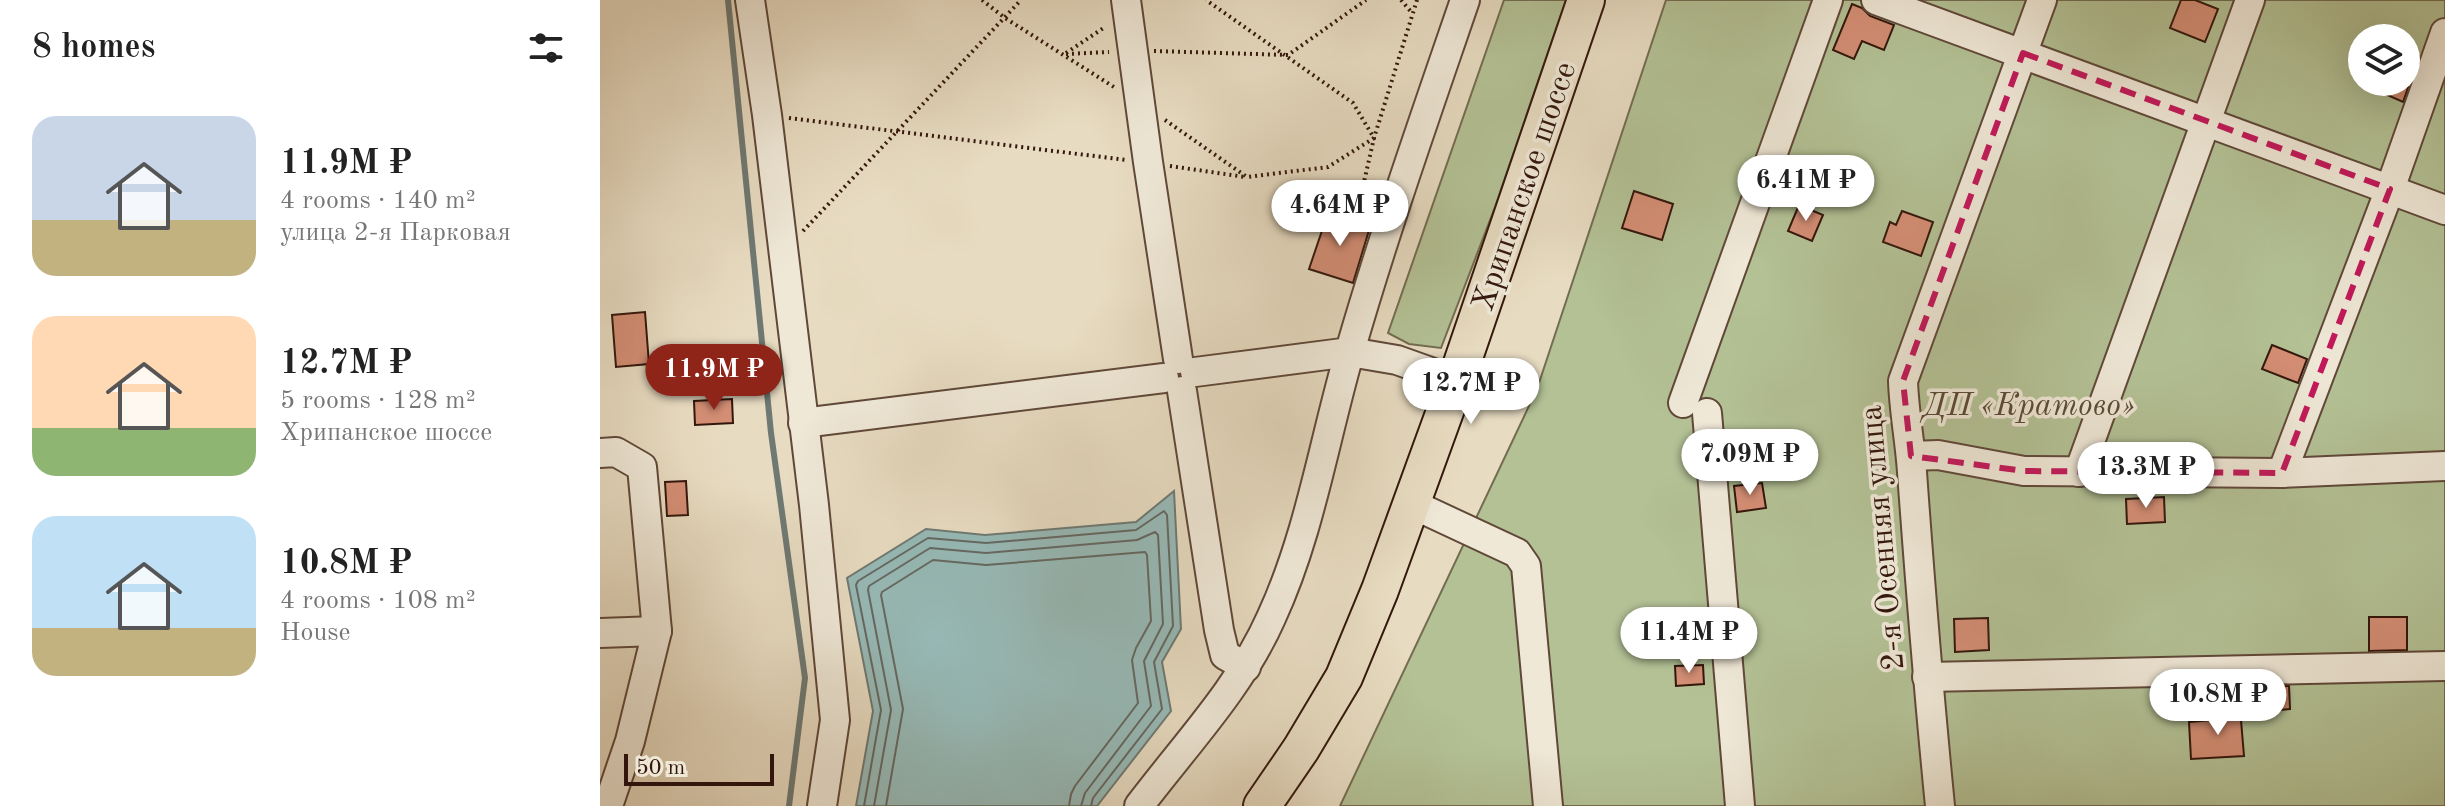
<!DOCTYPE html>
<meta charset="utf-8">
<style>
body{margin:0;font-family:"Old Standard TT",serif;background:#f6f6f6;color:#222;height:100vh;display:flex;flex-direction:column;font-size:30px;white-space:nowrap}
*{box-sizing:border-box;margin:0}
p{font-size:26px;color:#767676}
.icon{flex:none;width:44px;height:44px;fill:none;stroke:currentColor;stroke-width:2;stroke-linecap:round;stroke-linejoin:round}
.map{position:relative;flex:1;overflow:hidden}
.panel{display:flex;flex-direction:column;background:#fff;width:600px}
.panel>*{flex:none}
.buttons{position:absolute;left:1748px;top:24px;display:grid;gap:16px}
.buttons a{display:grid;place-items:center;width:72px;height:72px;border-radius:50%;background:#fff;box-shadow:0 8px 32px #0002;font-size:40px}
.scale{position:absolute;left:24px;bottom:20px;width:150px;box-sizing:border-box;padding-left:8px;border:4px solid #33170c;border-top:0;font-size:22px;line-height:28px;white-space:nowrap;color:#33170c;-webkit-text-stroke:6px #efe8d7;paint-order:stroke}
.price{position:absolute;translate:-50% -68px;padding:0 18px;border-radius:28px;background:#fff;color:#222;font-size:26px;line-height:52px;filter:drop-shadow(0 2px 4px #0008)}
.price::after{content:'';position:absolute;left:50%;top:48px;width:24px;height:18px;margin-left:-12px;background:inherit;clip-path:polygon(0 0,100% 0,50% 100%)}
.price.current{background:#8f2418;color:#fff}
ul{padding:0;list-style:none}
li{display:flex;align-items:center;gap:24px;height:200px;padding:0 32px}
li span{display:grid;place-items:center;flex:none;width:224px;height:160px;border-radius:24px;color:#555}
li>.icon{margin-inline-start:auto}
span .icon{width:96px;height:96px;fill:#fffc;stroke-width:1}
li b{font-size:34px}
h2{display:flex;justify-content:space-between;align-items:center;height:96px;padding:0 32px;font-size:34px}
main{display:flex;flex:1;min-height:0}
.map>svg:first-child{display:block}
.green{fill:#b3c195;stroke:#736c50;stroke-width:2;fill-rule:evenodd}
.water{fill:#97bab7;stroke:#6f7973;stroke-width:2}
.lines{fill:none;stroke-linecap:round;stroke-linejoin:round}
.shore{stroke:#656862;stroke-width:2}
.stream{stroke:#6f7973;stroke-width:6}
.building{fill:#d48e75;stroke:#33170c;stroke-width:2}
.minor-casing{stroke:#604839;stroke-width:32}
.major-casing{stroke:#33170c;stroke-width:40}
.path{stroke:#33170c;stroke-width:4;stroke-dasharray:2 4;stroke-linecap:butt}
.minor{stroke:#efe8d7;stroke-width:28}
.major{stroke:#e7dbc1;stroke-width:36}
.marked{fill:none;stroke:#c2185b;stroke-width:6;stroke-dasharray:16 10;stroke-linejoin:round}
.labels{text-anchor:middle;stroke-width:7;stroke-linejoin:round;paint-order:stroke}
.street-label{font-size:32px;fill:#33170c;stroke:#efe8d7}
.park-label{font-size:32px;font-style:italic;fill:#594a35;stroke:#efe8d7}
</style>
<main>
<section class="panel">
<h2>8 homes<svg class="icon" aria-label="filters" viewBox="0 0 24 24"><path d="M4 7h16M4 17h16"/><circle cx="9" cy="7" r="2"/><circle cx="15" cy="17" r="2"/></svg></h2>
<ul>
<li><span style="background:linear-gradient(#c9d6e8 65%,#c2b280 0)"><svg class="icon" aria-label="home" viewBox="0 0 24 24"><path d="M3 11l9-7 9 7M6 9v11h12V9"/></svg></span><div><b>11.9M ₽</b><p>4 rooms · 140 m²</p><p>улица 2-я Парковая</p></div></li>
<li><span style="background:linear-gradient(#ffd9b3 70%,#8fb573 0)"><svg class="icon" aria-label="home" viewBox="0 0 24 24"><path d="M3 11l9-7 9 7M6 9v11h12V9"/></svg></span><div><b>12.7M ₽</b><p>5 rooms · 128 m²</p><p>Хрипанское шоссе</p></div></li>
<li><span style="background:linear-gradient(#bfe0f5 70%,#c2b280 0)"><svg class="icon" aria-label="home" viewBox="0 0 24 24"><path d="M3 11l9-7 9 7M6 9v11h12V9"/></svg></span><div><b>10.8M ₽</b><p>4 rooms · 108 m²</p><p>House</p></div></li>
</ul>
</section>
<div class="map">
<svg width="1845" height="806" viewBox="0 0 1845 806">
<rect width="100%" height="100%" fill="#e7dbc1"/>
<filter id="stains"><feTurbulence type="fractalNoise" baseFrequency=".0025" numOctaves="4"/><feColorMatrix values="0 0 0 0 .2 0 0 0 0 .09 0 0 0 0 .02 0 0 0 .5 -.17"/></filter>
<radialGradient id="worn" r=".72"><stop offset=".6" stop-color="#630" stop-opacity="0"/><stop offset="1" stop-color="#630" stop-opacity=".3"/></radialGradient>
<g class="green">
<path d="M904 0H966L895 207 841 348 809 344 788 333Z"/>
<path d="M1066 0H1845V806H740L937 389ZM1762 38H1806V82H1762Z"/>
</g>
<path class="water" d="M574 491 581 629 562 662 571 711 497 806H256L273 711 247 578 326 529 385 535 536 522Z"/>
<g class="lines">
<g class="shore">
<path d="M264 806 281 710 256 585 258 581 328 538 386 543 536 530 564 511 567 515 573 626 554 662 562 709 493 798 491 806"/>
<path d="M274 806 291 710 268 590 269 586 330 548 386 553 537 540 555 532 558 535 563 624 544 661 551 706 485 793 481 806"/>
<path d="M286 806 303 709 281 595 282 592 333 560 386 565 545 552 547 555 551 621 536 648 532 660 538 703 475 786 471 794 469 806"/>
</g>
<path class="stream" d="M128 0 171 433 205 678 189 806"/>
</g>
<g class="building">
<path d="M1581 0H1595L1618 9 1605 42 1570 28Z"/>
<path d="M1252 4 1262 8 1270 16 1294 25 1284 50 1262 41 1254 59 1233 50Z"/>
<path d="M1758 82H1810L1803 102Z"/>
<path d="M1034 191 1073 204 1062 240 1022 228Z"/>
<path d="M1199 205 1223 215 1212 241 1188 231Z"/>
<path d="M1302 211 1333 222 1321 256 1283 242 1290 222 1296 225Z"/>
<path d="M728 213 770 227 753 283 709 269Z"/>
<path d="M45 312 49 364 16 367 12 315Z"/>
<path d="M1672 345 1707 359 1698 383 1662 369Z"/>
<path d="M132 399 133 423 95 425 94 401Z"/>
<path d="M86 481 88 515 67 516 65 482Z"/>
<path d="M1162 483 1166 508 1137 512 1134 486Z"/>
<path d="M1564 497 1565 522 1527 524 1526 499Z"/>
<path d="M1769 617H1807V650L1769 651Z"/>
<path d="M1388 618 1389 650 1355 652 1354 619Z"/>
<path d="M1103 665 1104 684 1076 686 1075 666Z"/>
<path d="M1689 686 1690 709 1656 712 1654 687Z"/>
<path d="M1640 708 1644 756 1591 759 1589 722 1623 719 1627 709Z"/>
</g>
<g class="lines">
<defs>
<g id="minor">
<path d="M150 0 167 115 214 505 235 720 222 806"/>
<path d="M526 0 548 162 578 359"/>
<path d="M1276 0 1845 210"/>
<path d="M595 372 750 352 797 360 856 381"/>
<path d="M582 391 619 630 625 655 646 667"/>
<path d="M1083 403 1228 0"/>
<path d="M1107 413 1140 806"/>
<path d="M203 423 564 378"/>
<path d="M0 453 16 452 42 467 57 631 30 741 8 806"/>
<path d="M1311 456 1338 455 1424 471 1682 473 1845 466"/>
<path d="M1479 472 1650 0"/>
<path d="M1682 473 1790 189 1845 33"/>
<path d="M812 504 917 553 926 566 948 806"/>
<path d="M0 633 57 631"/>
<path d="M1327 677 1845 666"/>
<path d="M539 806C585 745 640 688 671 618 710 534 724 440 750 351 784 233 825 117 865 0"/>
<path d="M1340 806C1329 695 1320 583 1312 472 1310 441 1304 412 1303 381L1442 0"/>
</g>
<path id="major" d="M662 806 701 749 744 677 780 590 856 381 986 0"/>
</defs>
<use href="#minor" class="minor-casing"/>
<use href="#major" class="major-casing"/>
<g class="path">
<path d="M382 0 405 18 514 87"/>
<path d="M801 0 812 13"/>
<path d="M554 51 688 55 766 0"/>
<path d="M466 53 505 27"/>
<path d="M466 54 509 52"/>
<path d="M189 118 526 160"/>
<path d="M565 120 647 177 728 167 774 138 753 103 606 0"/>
<path d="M570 166 645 177"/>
<path d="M779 188 764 182 774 138 817 0"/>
<path d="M203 231 421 0"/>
</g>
<use href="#minor" class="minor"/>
<use href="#major" class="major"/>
</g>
<path class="marked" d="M1423 53 1790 189 1682 473 1424 471 1311 456 1303 381Z"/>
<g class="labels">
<g class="street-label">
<text transform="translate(923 186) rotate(-71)" y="11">Хрипанское шоссе</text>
<text transform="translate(1281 538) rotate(-95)" y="11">2-я Осенняя улица</text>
</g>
<g class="park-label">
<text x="1429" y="415">ДП «Кратово»</text>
</g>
</g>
<rect width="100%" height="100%" filter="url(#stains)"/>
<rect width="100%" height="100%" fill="url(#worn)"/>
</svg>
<div class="buttons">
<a><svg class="icon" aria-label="layers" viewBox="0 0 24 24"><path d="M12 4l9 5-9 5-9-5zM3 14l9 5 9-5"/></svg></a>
</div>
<div class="scale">50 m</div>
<b class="price" style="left:1206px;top:223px">6.41M ₽</b>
<b class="price" style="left:740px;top:248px">4.64M ₽</b>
<b class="price current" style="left:114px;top:412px">11.9M ₽</b>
<b class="price" style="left:871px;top:426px">12.7M ₽</b>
<b class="price" style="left:1150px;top:497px">7.09M ₽</b>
<b class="price" style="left:1546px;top:510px">13.3M ₽</b>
<b class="price" style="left:1089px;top:675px">11.4M ₽</b>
<b class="price" style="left:1618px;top:737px">10.8M ₽</b>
</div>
</main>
